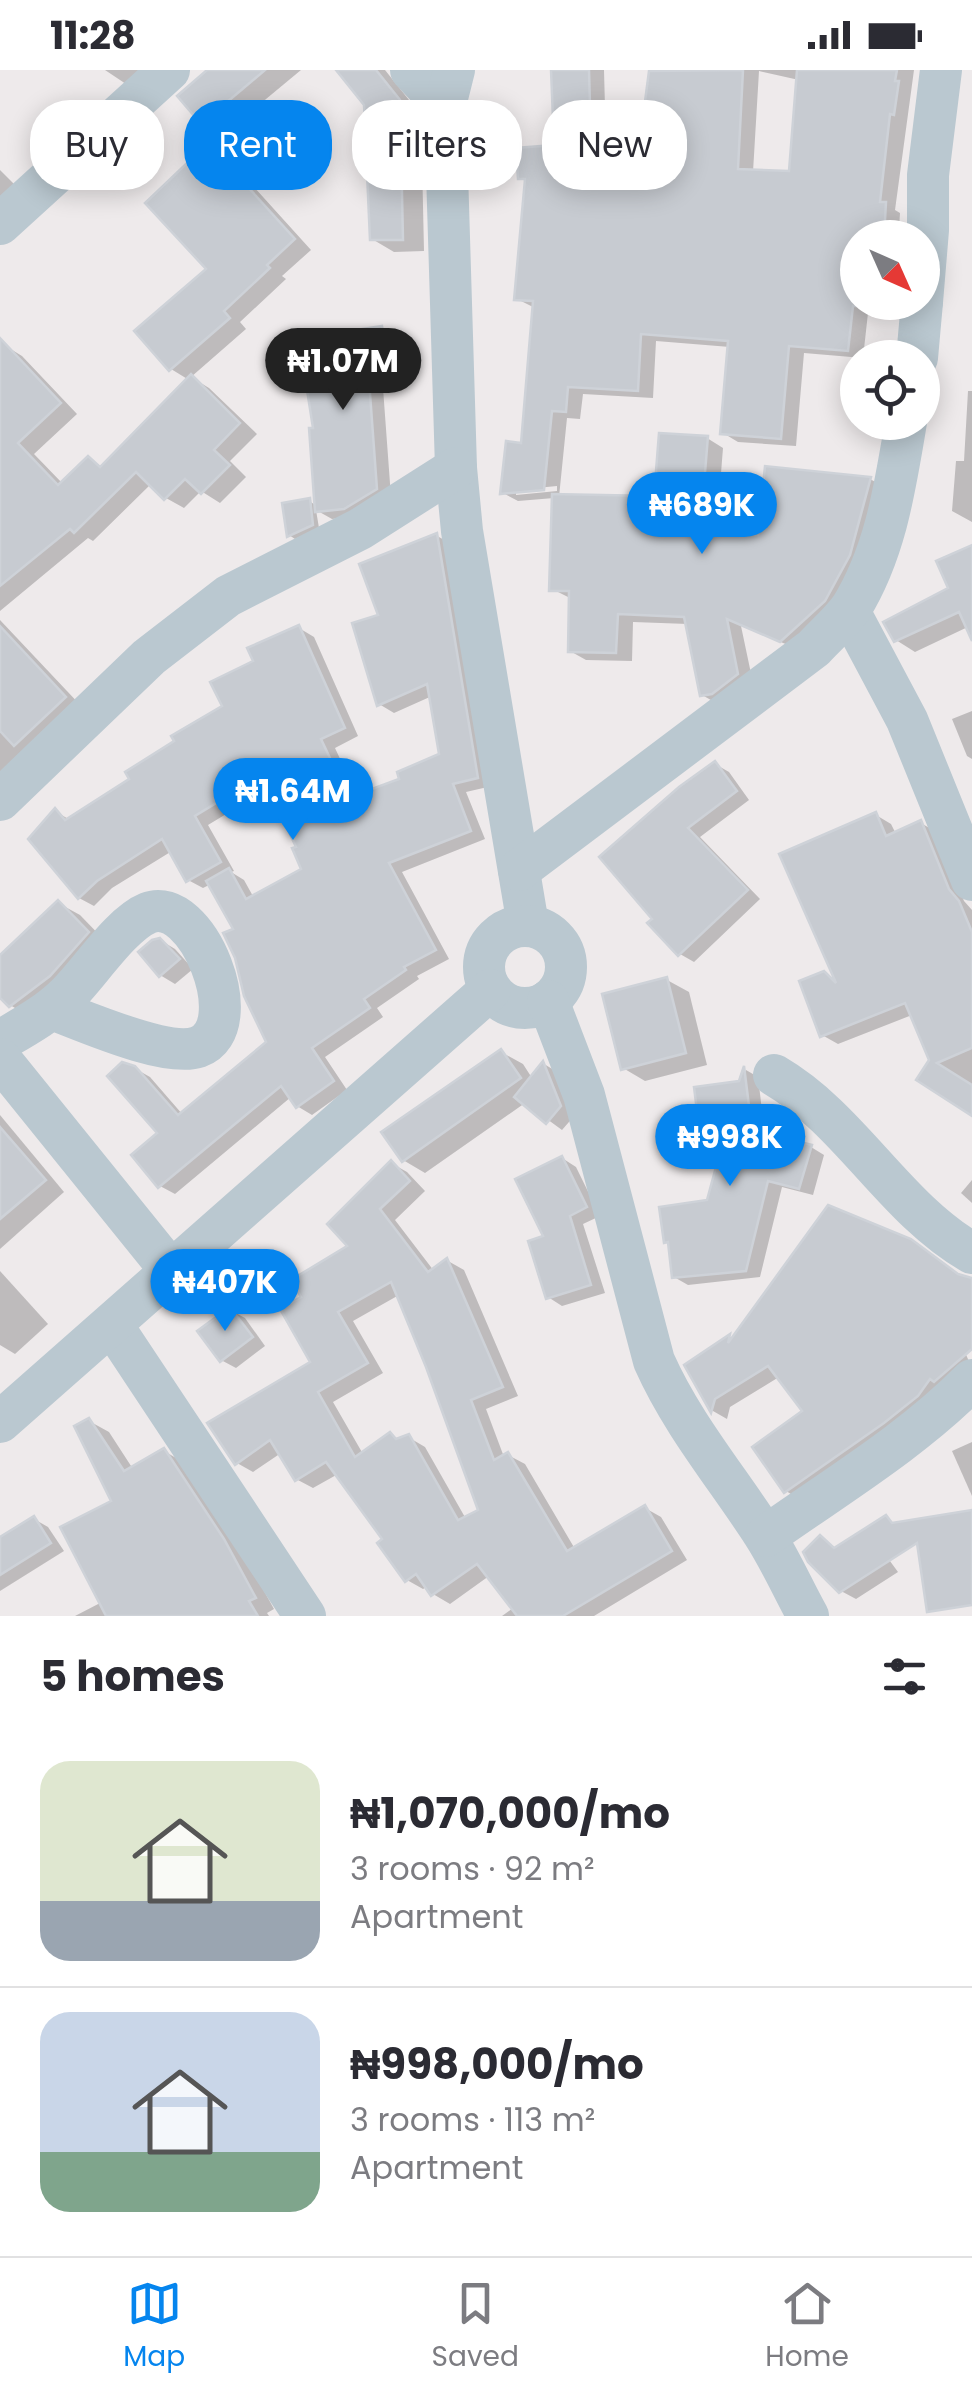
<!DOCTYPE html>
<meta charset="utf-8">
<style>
body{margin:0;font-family:Poppins,sans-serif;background:#f2f2f3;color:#2b2b33;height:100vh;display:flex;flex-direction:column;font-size:38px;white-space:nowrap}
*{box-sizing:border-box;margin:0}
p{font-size:32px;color:#7c7c81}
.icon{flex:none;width:55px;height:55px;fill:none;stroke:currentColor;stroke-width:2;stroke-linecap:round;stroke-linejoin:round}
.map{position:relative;height:1546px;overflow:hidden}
.drawer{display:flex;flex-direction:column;background:#fff;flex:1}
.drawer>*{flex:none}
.guide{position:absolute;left:30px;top:30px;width:912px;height:90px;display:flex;gap:20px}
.needle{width:65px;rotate:135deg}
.buttons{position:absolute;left:840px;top:150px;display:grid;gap:20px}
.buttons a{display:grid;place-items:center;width:100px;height:100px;border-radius:50%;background:#fff;box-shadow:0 5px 25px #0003;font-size:50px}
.price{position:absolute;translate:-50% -85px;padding:0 22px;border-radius:35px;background:#0585ee;color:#fff;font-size:32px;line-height:65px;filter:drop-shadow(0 2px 5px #0008)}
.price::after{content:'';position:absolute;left:50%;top:60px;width:30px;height:22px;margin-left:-15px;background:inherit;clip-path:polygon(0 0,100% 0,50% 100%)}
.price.on{background:#222;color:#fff}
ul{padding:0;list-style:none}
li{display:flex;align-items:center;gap:30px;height:250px;padding:0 40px}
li+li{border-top:2px solid #e1e1e2}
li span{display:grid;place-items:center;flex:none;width:280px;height:200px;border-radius:30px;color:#555}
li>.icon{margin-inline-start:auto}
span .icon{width:120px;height:120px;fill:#fffc;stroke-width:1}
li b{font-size:42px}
h2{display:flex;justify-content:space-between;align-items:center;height:120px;padding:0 40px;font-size:42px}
.chip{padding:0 35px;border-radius:40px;background:#fff;box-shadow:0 5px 25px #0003;font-size:35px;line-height:90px}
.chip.on{background:#0585ee;color:#fff}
.status{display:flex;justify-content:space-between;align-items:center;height:70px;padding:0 50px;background:#fff;direction:ltr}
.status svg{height:28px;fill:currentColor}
.dock{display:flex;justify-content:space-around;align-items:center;height:140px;border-top:2px solid #e1e1e2;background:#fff;font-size:28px;color:#7c7c81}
.dock a{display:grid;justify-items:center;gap:5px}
.dock .on{color:#0585ee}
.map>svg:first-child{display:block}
.shadow{fill:#0003;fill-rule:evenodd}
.building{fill:#c7cbd1;stroke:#ced2d8;stroke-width:2.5;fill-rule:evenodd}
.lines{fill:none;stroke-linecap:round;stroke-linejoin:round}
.minor{stroke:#bac8d0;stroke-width:42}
</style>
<div class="status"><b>11:28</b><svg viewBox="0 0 49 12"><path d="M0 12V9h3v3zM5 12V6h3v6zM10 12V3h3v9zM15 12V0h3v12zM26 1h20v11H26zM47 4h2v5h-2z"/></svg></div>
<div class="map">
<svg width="972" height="1546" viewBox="0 0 972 1546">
<rect width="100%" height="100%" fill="#eeeaeb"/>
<g class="shadow">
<path d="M105 0H141L126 14Z"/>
<path d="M211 0H301L224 64 203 52Z"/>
<path d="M339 0H385L421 45 424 181 394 182 372 169 366 34Z"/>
<path d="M554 0H604L606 75 641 80 652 0H914L895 140 900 143 899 159 917 168H858V232H886L885 244 868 243 863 288 804 283 796 376 738 372 723 363 730 277 656 271 653 328 583 324 580 349 567 348 559 427 656 429 707 368 723 378 716 467 760 468 870 409 886 418 865 494 798 579 741 556 753 613 718 634 702 625 688 554 633 552 632 591 586 590 570 581 572 529 552 519 554 428 518 431 503 423 523 375 535 238 517 229 527 112 520 108 556 78ZM759 1 799 10 792 104 753 102ZM557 416V421L516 425V420Z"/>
<path d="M209 76 226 86 311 180 282 206 286 209 240 252 246 259 191 307 209 318 257 364 230 391 246 407 220 433 201 421 184 438 166 428 151 414 93 471 88 468 0 541V280L4 275 22 286 77 344 34 384 63 414 88 389 103 397 189 310 171 299 209 199Z"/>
<path d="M0 100 14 114 0 128Z"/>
<path d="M381 258 396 267 404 314 383 318 391 427 360 446 332 449 316 440 319 458 295 469 289 465 309 431 317 436Z"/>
<path d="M968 321H972V452L952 441 956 391H964Z"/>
<path d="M437 466 452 474 492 716 466 722 485 769 402 802 449 889 417 906 419 909 377 938 383 947 325 987 347 1020 312 1045 297 1036 291 1027 175 1124 160 1116V1064L134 998 150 1007 183 1045 269 973 236 860 211 814 203 818 188 810 172 781 112 818 94 836 79 828 55 741 70 750 133 710 225 637 256 592 299 558 314 567 358 666 335 678 356 723 402 710 442 685 432 626 394 643 379 634 382 546ZM271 717 299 778 304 800 254 828 244 810 231 802 234 801 208 755Z"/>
<path d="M972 477V555L915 582 896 570 951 519Z"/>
<path d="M0 550 83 638 0 706Z"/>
<path d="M972 641V689L967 686 952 649Z"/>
<path d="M715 694 729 702 749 730 700 767 760 829 694 892 680 884 651 853 655 849 603 787Z"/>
<path d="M876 745 891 754 896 764 921 753 936 762 964 831 972 840V1043L932 990 912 945 838 974 822 965 824 903 838 911Z"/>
<path d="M58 833 80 845 109 875 32 948 10 935 0 924V889Z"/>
<path d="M160 870 175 879 193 899 175 914 160 905Z"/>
<path d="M667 910 689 922 707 995 645 1011 623 998Z"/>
<path d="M501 982 523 994 532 1008 544 994 559 1003 575 1045 562 1060 525 1033 425 1103 403 1090Z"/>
<path d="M746 1000 758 1007 765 1066 811 1077 824 1085 813 1125 782 1117 760 1207 688 1215 674 1207 671 1174 666 1171 709 1132 730 1054 714 1056 700 1048 741 1013Z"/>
<path d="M0 1045 64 1122 0 1179Z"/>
<path d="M562 1088 576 1097 600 1146 583 1154 605 1223 562 1236 548 1227 546 1167Z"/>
<path d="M391 1093 407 1102 425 1121 395 1150 434 1201 448 1191 464 1200 518 1326 486 1339 504 1387 508 1385 525 1394 575 1479 645 1438 661 1447 687 1490 594 1546H502L513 1538 489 1506 450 1534 433 1524 428 1516 423 1519 407 1510 386 1470 338 1404 313 1418 296 1409 281 1383 253 1402 237 1393 314 1293 304 1228 351 1177ZM399 1225 481 1442 466 1449 425 1377 408 1367 400 1370 390 1364 363 1384 333 1332 383 1303 353 1251Z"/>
<path d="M972 1110V1133L961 1123Z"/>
<path d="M910 1171 962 1207 972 1209V1246L936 1218 972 1298 801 1430 786 1421 806 1341 779 1307 730 1337 727 1349 713 1341 687 1296 731 1267 734 1269Z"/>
<path d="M0 1201 48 1254 15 1284 0 1275Z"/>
<path d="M230 1240 245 1248 265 1276 236 1298 221 1290Z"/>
<path d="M89 1351 109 1362 133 1399 164 1381 183 1392 243 1483 274 1539 267 1543 269 1546H75L102 1532 114 1433Z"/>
<path d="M972 1372V1426L952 1381Z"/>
<path d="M34 1449 48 1457 64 1481 0 1521V1470Z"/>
<path d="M820 1468 837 1479 876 1472 898 1502 856 1529 841 1521Z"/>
</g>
<g class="building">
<path d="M207 0H265L201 54 177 26Z"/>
<path d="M336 0H376L400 30 403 170H370L364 35Z"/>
<path d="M551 0H589L591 71 639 77 649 1 743 0 738 99 789 101 797 0H897L895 11H899L894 45 890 44 880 132H886L884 168H858V236H853L848 281 789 276 781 369 720 364 728 271 641 264 638 321 568 317 566 342 552 341 544 420 500 424 506 371 521 373 533 231 514 230 525 109H518L516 78 554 75Z"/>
<path d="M208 73 295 169 267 195 270 198 224 241 230 248 169 301 134 261 206 199 145 133Z"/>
<path d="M382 256 390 307 369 310 377 419 344 439 315 442 309 358H313L299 269Z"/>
<path d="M0 268 61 333 18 373 58 415 88 386 100 397 191 304 240 353 214 380 230 395 201 424 185 409 164 430 136 402 74 463 70 459 0 516Z"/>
<path d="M659 363 708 366 700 464 758 465 765 396 871 407 850 485 825 531 780 572 727 549 738 604 712 624 700 626 684 547 618 544 616 583 568 582 569 521H549L552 424 654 426Z"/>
<path d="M310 428 313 455 287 467 282 433Z"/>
<path d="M437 463 478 708 453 714 471 761 389 793 436 880 404 897 406 900 364 929 370 938 312 978 334 1011 296 1038 281 1016 158 1118 131 1085 157 1063 107 1006 122 992 135 996 178 1045 266 972 244 926 235 888 223 863 233 859 206 811 229 798 246 829 301 799 292 778 296 777 262 705 195 746 221 792 186 812 162 769 97 811 78 829 28 769 55 738 65 750 129 709 125 702 174 671 171 666 222 636 210 612 253 591 247 578 299 555 345 658 321 669 347 724 370 714 372 719 399 709 397 702 439 684 427 614 377 636 352 553 378 545 359 494Z"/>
<path d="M972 475V571L959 542 894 572 883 552 948 518 936 491Z"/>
<path d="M0 556 66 627 14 676 0 661Z"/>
<path d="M715 691 737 721 688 758 748 820 678 886 647 853 652 849 599 787 679 717Z"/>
<path d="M876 742 886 766 921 750 949 819 959 831 972 862V978L937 993 972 1015V1046L916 1010 929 990 905 933 820 967 799 911 824 901 836 913 779 784Z"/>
<path d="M58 830 89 862 50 906 9 937 0 928V885Z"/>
<path d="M160 868 180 889 159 907 138 882 152 870Z"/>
<path d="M667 907 686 983 621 1000 602 924Z"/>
<path d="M501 979 521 1008 402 1092 381 1062Z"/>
<path d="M543 991 561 1036 546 1054 514 1027Z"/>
<path d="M744 996 752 1060 812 1075 799 1119 768 1111 746 1201 672 1208 668 1172 664 1173 659 1137 707 1130 730 1045 698 1049 694 1017 739 1011Z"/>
<path d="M0 1057 46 1110 0 1149Z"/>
<path d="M562 1086 587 1137 570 1146 591 1215 546 1229 528 1171 543 1166 515 1109Z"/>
<path d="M391 1090 410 1111 380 1139 428 1202 447 1188 503 1317 471 1330 494 1390 508 1382 567 1481 645 1435 672 1481 563 1546H517L477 1494 431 1526 416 1504 405 1512 377 1473 382 1469 326 1392 295 1411 270 1370 235 1395 207 1353 310 1292 280 1239 301 1227 291 1210 347 1176 327 1154ZM391 1212 426 1297 478 1440 458 1450 409 1364 396 1369 390 1362 355 1387 318 1322 368 1293 338 1242Z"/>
<path d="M828 1135 911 1169 958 1204 972 1208V1279L934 1312 930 1309 918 1326 884 1353 784 1423 752 1377 802 1341 768 1296 715 1329 711 1343 684 1295 730 1264 728 1273Z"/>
<path d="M230 1237 253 1267 220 1292 197 1261Z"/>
<path d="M89 1348 124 1401 164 1378 224 1469 256 1528 249 1531 258 1546H106L60 1457 111 1431 74 1356Z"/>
<path d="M972 1440V1535L927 1542 917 1473 839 1523 808 1492 803 1482 820 1465 834 1478 886 1445 892 1453Z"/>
<path d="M34 1446 51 1473 0 1505V1467Z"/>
</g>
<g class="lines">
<g class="minor">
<path d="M411 0 445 36"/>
<path d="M454 0 445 36 456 398 462 461 528 855"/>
<path d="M0 154 169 0"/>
<path d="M922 232 928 160V105L941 0"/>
<path d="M917 288 922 232"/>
<path d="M849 541 907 650 972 810"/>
<path d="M0 730 149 587 228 526 360 459 456 398"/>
<path d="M519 800 814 578C826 565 841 552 851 538 886 481 895 417 906 352"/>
<circle cx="525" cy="897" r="41"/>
<path d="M548 931 584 1025 654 1291C682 1354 726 1406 763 1463 780 1489 793 1519 808 1546"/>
<path d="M0 971C24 957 48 944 68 924 90 902 121 854 148 843 197 823 251 958 198 977 167 988 84 951 52 939"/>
<path d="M0 989 172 1202"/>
<path d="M774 1005C851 1050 894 1138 972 1183"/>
<path d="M112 1255 305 1546"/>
<path d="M0 1352 490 920"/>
<path d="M766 1466C835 1417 912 1371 972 1310"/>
</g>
</g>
</svg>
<div class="buttons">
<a><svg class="needle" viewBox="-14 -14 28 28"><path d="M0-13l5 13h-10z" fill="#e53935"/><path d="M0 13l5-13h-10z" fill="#7c7c81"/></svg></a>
<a><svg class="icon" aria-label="locate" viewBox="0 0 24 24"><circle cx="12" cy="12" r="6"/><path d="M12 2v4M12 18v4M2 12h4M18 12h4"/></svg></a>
</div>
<b class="price on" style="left:343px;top:343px">₦1.07M</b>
<b class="price" style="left:702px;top:487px">₦689K</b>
<b class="price" style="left:293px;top:773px">₦1.64M</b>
<b class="price" style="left:730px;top:1119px">₦998K</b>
<b class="price" style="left:225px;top:1264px">₦407K</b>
<div class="guide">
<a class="chip">Buy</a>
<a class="chip on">Rent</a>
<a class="chip">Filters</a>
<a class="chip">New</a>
</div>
</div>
<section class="drawer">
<h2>5 homes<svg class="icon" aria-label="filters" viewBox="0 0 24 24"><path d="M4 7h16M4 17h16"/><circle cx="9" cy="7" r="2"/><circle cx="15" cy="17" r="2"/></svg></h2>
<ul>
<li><span style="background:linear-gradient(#dfe7d0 70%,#9aa5b1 0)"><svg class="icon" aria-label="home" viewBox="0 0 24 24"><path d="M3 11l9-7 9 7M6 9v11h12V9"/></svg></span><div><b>₦1,070,000/mo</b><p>3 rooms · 92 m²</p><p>Apartment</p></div></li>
<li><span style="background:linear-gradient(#c9d6e8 70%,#7fa58c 0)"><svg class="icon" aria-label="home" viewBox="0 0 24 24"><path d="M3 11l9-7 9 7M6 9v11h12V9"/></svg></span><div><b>₦998,000/mo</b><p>3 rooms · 113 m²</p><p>Apartment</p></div></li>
</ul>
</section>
<nav class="dock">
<a class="on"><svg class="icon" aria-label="map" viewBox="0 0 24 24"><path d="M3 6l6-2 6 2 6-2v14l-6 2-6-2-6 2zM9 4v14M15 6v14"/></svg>Map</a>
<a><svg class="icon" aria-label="saved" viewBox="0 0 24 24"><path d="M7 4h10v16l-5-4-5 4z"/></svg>Saved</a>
<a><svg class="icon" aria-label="home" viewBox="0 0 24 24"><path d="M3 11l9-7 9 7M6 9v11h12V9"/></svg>Home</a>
</nav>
